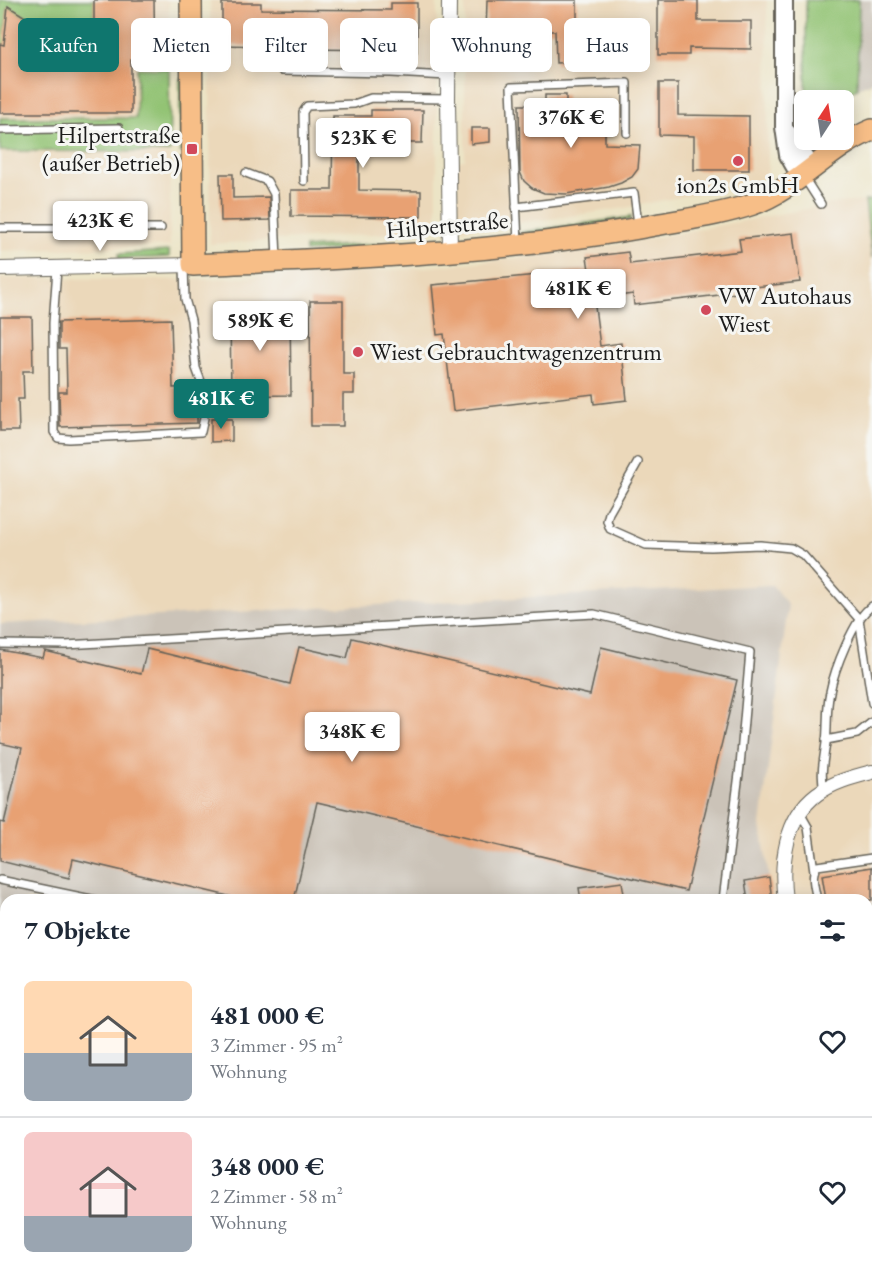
<!DOCTYPE html>
<html lang="de">
<meta charset="utf-8">
<style>
body{margin:0;font-family:"EB Garamond",serif;background:#f2f2f3;color:#1f2937;height:100vh;display:flex;flex-direction:column;font-size:22px;white-space:nowrap}
*{box-sizing:border-box;margin:0}
p{font-size:20px;color:#747a83}
.icon{flex:none;width:33px;height:33px;fill:none;stroke:currentColor;stroke-width:2;stroke-linecap:round;stroke-linejoin:round}
.map{position:relative;flex:1;overflow:hidden}
.details{position:absolute;left:0px;top:894px;width:873px;height:386px;display:flex;flex-direction:column;background:#fff;border-radius:18px 18px 0 0;box-shadow:0 3px 15px #0003}
.details>*{flex:none}
.hud{position:absolute;left:18px;top:18px;width:837px;height:54px;display:flex;gap:12px}
.needle{width:39px;rotate:12deg}
.tools{position:absolute;left:794px;top:90px;display:grid;gap:12px}
.tools a{display:grid;place-items:center;width:60px;height:60px;border-radius:9px;background:#fff;box-shadow:0 3px 15px #0003;font-size:30px}
.price{position:absolute;translate:-50% -51px;padding:0 14px;border-radius:6px;background:#fff;color:#222;font-size:20px;line-height:39px;filter:drop-shadow(0 2px 3px #0008)}
.price::after{content:'';position:absolute;left:50%;top:36px;width:18px;height:14px;margin-left:-9px;background:inherit;clip-path:polygon(0 0,100% 0,50% 100%)}
.price.active{background:#0f766e;color:#fff}
ul{padding:0;list-style:none}
li{display:flex;align-items:center;gap:18px;height:150px;padding:0 24px}
li+li{border-top:2px solid #e0e1e3}
li span{display:grid;place-items:center;flex:none;width:168px;height:120px;border-radius:9px;color:#555}
li>.icon{margin-inline-start:auto}
span .icon{width:72px;height:72px;fill:#fffc;stroke-width:1}
li b{font-size:26px}
h2{display:flex;justify-content:space-between;align-items:center;height:72px;padding:0 24px;font-size:26px}
.tag{padding:0 21px;border-radius:9px;background:#fff;box-shadow:0 3px 15px #0003;font-size:21px;line-height:54px}
.tag.active{background:#0f766e;color:#fff}
.map>svg:first-child{display:block}
.built{fill:#ebd8ba}
.industrial{fill:#cbc3b8}
.green{fill:#91c272;stroke:#566f47;stroke-width:1.5}
.building{fill:#e8a173}
.lines{fill:none;stroke-linecap:round;stroke-linejoin:round}
.service-casing{stroke:#656258;stroke-width:10}
.minor-casing{stroke:#656258;stroke-width:16}
.tertiary-casing{stroke:#656258;stroke-width:20}
.primary-casing{stroke:#656258;stroke-width:24}
.service{stroke:#fff;stroke-width:7}
.minor{stroke:#fff;stroke-width:14}
.tertiary{stroke:#fff;stroke-width:16}
.primary{stroke:#f7be87;stroke-width:21}
.poi-dot{fill:#d1495b;stroke:#f6f6f2;stroke-width:2}
.labels{text-anchor:middle;stroke-width:6;stroke-linejoin:round;paint-order:stroke}
.poi-label{font-size:24px;fill:#1c1c1c;stroke:#f6f6f2;text-anchor:start}
.street-label{font-size:24px;fill:#1c1c1c;stroke:#f6f6f2}
</style>
<div class="map">
<svg width="872" height="1279" viewBox="0 0 872 1279">
<rect width="100%" height="100%" fill="#f6f6f2"/>
<filter id="ink" filterUnits="userSpaceOnUse"><feTurbulence type="fractalNoise" baseFrequency=".0167" numOctaves="2"/><feDisplacementMap in="SourceGraphic" scale="12" xChannelSelector="R" yChannelSelector="G"/><feConvolveMatrix kernelMatrix="1 2 1 2 8 2 1 2 1" color-interpolation-filters="sRGB"/></filter>
<filter id="wash" filterUnits="userSpaceOnUse"><feTurbulence type="fractalNoise" baseFrequency=".008" numOctaves="4" result="noise"/><feDisplacementMap in="SourceGraphic" scale="24" xChannelSelector="R" yChannelSelector="G"/><feGaussianBlur stdDeviation="1.35" result="paint"/><feColorMatrix in="noise" values="0 0 0 0 0 0 0 0 0 0 0 0 0 0 0 0 0 1.4 0 .05"/><feComposite in="paint" operator="in"/></filter>
<g filter="url(#wash)">
<rect width="100%" height="100%" fill="#ece4c6"/>
<g class="built">
<path d="M0 0H169L170 246 0 251Z"/>
<path d="M210 0H437V218L433 227 425 231 210 244Z"/>
<path d="M465 0H767L768 169 766 175 759 181 624 208 550 219 462 229 458 211V161L465 160Z"/>
<path d="M865 201 872 258V1232L867 1231V900H6V1020L0 1019V278L193 280 410 269 516 258 605 247 838 203Z"/>
<path d="M867 1245 872 1250V1279H241L238 1274H867Z"/>
</g>
<g class="industrial">
<path d="M859 0H872V82L857 88Z"/>
<path d="M772 585 788 605 761 825 772 900H6V1020L0 1019V624Z"/>
</g>
<g class="green">
<path d="M0 0H94V55L45 49 53 35 54 28 41 27 8 6 5 34 8 45 0 44Z"/>
<path d="M806 0H859L857 88 840 99H806Z"/>
<path d="M137 68 169 69 170 152 0 151V118H136Z"/>
<path d="M180 79H185V153L180 152Z"/>
<path d="M872 200V258L865 201Z"/>
<path d="M631 217 629 220 525 235 522 232Z"/>
<path d="M426 241 423 245 305 252V248Z"/>
<path d="M169 251V257L119 259V254Z"/>
</g>
<g id="blocks">
<g class="building">
<path d="M94 0H154L155 62 131 60V113H0V44L4 45 8 6 41 27 54 28 53 34 94 62Z"/>
<path d="M487 0H577V32H574L575 62 556 63 555 31H508V35L486 33Z"/>
<path d="M658 0H698V21H751V49L689 48V55H658Z"/>
<path d="M222 3H261V9L391 10V3H417V53H391V50L301 49V65H261V46L222 45Z"/>
<path d="M659 83H678V115L749 116V170H694V136L659 135Z"/>
<path d="M545 95H566V105L605 106V144L640 145 638 169 632 177 621 183 609 187 566 194 544 193 532 188 524 181 520 172 519 105H545Z"/>
<path d="M371 110H423L422 143H359V190L421 191V217L291 216V190H332L333 116H371Z"/>
<path d="M471 128H490V142L471 144Z"/>
<path d="M220 174H233V198L269 197 270 220 221 221Z"/>
<path d="M794 233 800 282 745 288V292L634 305 633 294 594 299 600 346 621 343 627 400 594 404 593 394 453 411 444 334 437 335 432 285 589 270 587 257 628 252 630 264 741 251 739 239Z"/>
<path d="M310 301H343V374H354V394H343V426H311Z"/>
<path d="M230 309H290L291 395 231 396Z"/>
<path d="M0 317H32L33 371H23L24 399H18L19 431H0Z"/>
<path d="M171 319 173 388 197 387V423L60 427 59 392H67L66 349H59V322Z"/>
<path d="M211 419H232V441L211 442Z"/>
<path d="M352 638 590 695 601 647 737 680 686 891 317 802 294 900H245L73 859 69 878 0 861V822L4 823 22 748 0 743V650L43 658 45 651 141 674 147 649 290 684 299 647 347 658Z"/>
<path d="M872 867V900H826L822 875Z"/>
<path d="M769 877 772 900H748L745 881Z"/>
<path d="M622 882 625 900H581L579 888Z"/>
</g>
</g>
</g>
<g filter="url(#ink)">
<use href="#blocks" fill-opacity="0" stroke="#656258" stroke-width="1.5"/>
<g class="lines">
<defs>
<g id="service">
<path d="M449 47 543 46"/>
<path d="M282 71 391 73 448 76"/>
<path d="M0 130 119 128"/>
<path d="M246 173 267 181 274 194 277 259"/>
<path d="M805 179 821 204"/>
<path d="M304 181 303 112 307 106 354 104 371 98 448 99"/>
<path d="M516 207 634 193 638 224"/>
<path d="M0 228H161"/>
<path d="M518 243 511 87 627 83V133"/>
<path d="M57 269 53 323 54 432 58 438 69 439 201 432 204 418 203 387 196 368 191 320 185 299 184 266"/>
<path d="M638 462 609 513 607 521 610 529 646 545 711 547 760 545 791 548 803 555 859 619 872 703"/>
<path d="M0 644 66 645 594 614 750 652 740 766 723 900"/>
<path d="M826 740 857 734 872 722"/>
<path d="M824 789C820 774 824 758 826 743 828 726 826 708 830 692 834 671 854 617 872 606"/>
<path d="M800 813 808 827 814 871"/>
<path d="M0 880 96 900"/>
<path d="M817 900C815 889 810 875 817 866L872 858"/>
<path d="M867 1015H872"/>
<path d="M867 1061 872 1060"/>
<path d="M867 1109H872"/>
<path d="M628 1274 631 1279"/>
<path d="M664 1274 668 1279"/>
<path d="M609 1279 610 1274"/>
<path d="M726 1279 735 1274"/>
</g>
<g id="minor">
<path d="M449 0 448 99 450 251"/>
<path d="M0 269 193 265"/>
<path d="M785 900C780 864 785 818 817 794 833 782 853 777 872 772"/>
<path d="M865 1274 870 1279"/>
</g>
<g id="tertiary">
<path d="M784 0V127L788 155 801 178"/>
<path d="M788 133 813 168"/>
</g>
<path id="primary" d="M191 0 193 265C347 258 503 254 655 225 687 219 721 215 753 204 798 188 828 148 872 130"/>
</defs>
<use href="#service" class="service-casing"/>
<use href="#minor" class="minor-casing"/>
<use href="#tertiary" class="tertiary-casing"/>
<use href="#primary" class="primary-casing"/>
<use href="#service" class="service"/>
<use href="#minor" class="minor"/>
<use href="#tertiary" class="tertiary"/>
<use href="#primary" class="primary"/>
</g>
</g>
<g class="poi-dot">
<rect x="186" y="143" width="12" height="12" rx="3"/>
<circle cx="738" cy="161" r="6"/>
<circle cx="706" cy="310" r="6"/>
<circle cx="358" cy="352" r="6"/>
</g>
<g class="labels">
<g class="poi-label">
<text x="180" y="143" text-anchor="end">Hilpertstraße<tspan x="180" dy="28">(außer Betrieb)</tspan></text>
<text x="738" y="193" text-anchor="middle">ion2s GmbH</text>
<text x="718" y="304">VW Autohaus<tspan x="718" dy="28">Wiest</tspan></text>
<text x="370" y="360">Wiest Gebrauchtwagenzentrum</text>
</g>
<g class="street-label">
<text transform="translate(447 225) rotate(-5)" y="8">Hilpertstraße</text>
</g>
</g>
</svg>
<div class="tools">
<a><svg class="needle" viewBox="-14 -14 28 28"><path d="M0-13l5 13h-10z" fill="#e53935"/><path d="M0 13l5-13h-10z" fill="#747a83"/></svg></a>
</div>
<b class="price" style="left:571px;top:149px">376K €</b>
<b class="price" style="left:363px;top:169px">523K €</b>
<b class="price" style="left:100px;top:252px">423K €</b>
<b class="price" style="left:578px;top:320px">481K €</b>
<b class="price" style="left:260px;top:352px">589K €</b>
<b class="price active" style="left:221px;top:430px">481K €</b>
<b class="price" style="left:352px;top:763px">348K €</b>
<div class="hud">
<a class="tag active">Kaufen</a>
<a class="tag">Mieten</a>
<a class="tag">Filter</a>
<a class="tag">Neu</a>
<a class="tag">Wohnung</a>
<a class="tag">Haus</a>
</div>
<section class="details">
<h2>7 Objekte<svg class="icon" aria-label="filters" viewBox="0 0 24 24"><path d="M4 7h16M4 17h16"/><circle cx="9" cy="7" r="2"/><circle cx="15" cy="17" r="2"/></svg></h2>
<ul>
<li><span style="background:linear-gradient(#ffd9b3 60%,#9aa5b1 0)"><svg class="icon" aria-label="home" viewBox="0 0 24 24"><path d="M3 11l9-7 9 7M6 9v11h12V9"/></svg></span><div><b>481 000 €</b><p>3 Zimmer · 95 m²</p><p>Wohnung</p></div><svg class="icon" aria-label="heart" viewBox="0 0 24 24"><path d="M12 20l-8-8c-3-5 5-10 8-4 3-6 11-1 8 4z"/></svg></li>
<li><span style="background:linear-gradient(#f6c9c9 70%,#9aa5b1 0)"><svg class="icon" aria-label="home" viewBox="0 0 24 24"><path d="M3 11l9-7 9 7M6 9v11h12V9"/></svg></span><div><b>348 000 €</b><p>2 Zimmer · 58 m²</p><p>Wohnung</p></div><svg class="icon" aria-label="heart" viewBox="0 0 24 24"><path d="M12 20l-8-8c-3-5 5-10 8-4 3-6 11-1 8 4z"/></svg></li>
</ul>
</section>
</div>
